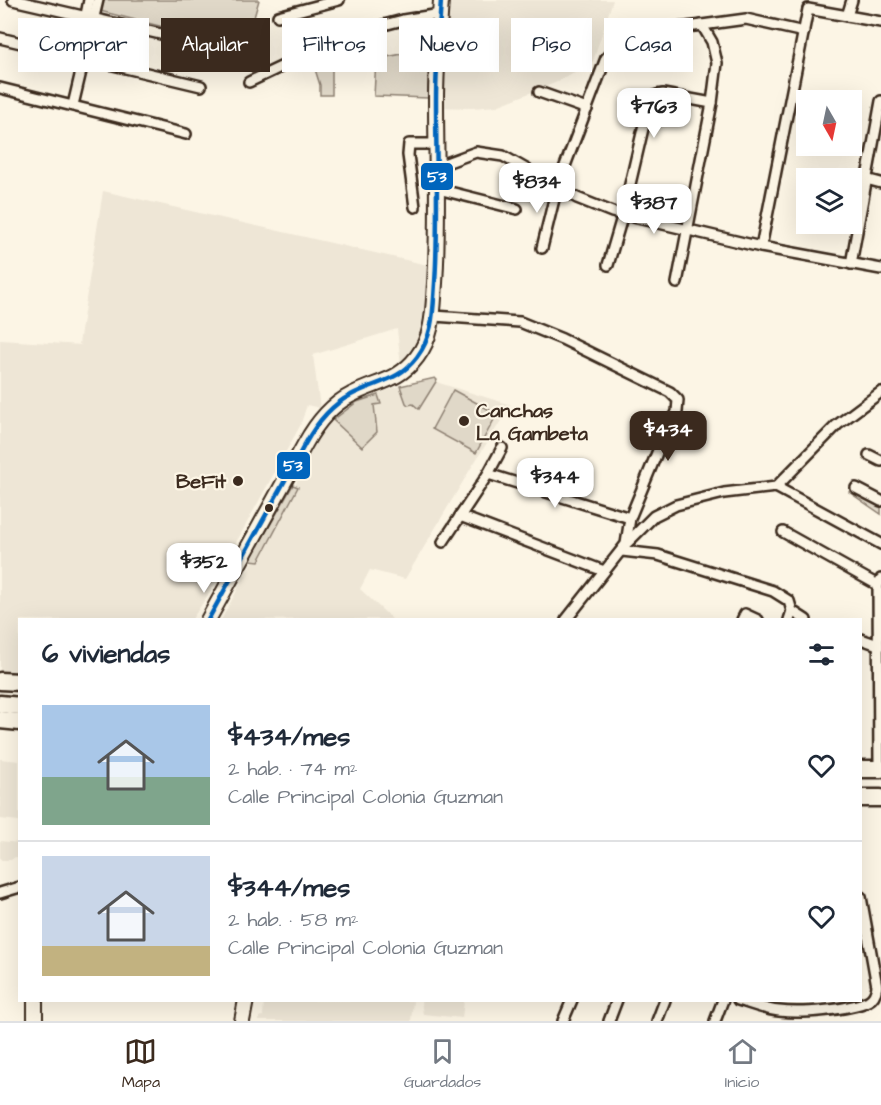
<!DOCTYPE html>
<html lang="es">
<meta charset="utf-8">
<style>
body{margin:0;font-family:"Architects Daughter",sans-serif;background:#f2f2f3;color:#1f2937;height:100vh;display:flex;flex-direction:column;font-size:22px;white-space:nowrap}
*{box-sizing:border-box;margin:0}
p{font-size:20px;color:#747a83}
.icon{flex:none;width:33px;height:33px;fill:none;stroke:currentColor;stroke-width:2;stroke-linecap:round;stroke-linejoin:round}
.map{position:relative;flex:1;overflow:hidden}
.drawer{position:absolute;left:18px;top:618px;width:844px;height:384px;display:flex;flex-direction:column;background:#fff;border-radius:0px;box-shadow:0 6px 24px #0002}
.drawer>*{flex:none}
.banner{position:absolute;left:18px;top:18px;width:846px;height:54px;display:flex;gap:12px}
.needle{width:39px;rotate:171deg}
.buttons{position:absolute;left:796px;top:90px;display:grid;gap:12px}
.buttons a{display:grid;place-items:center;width:66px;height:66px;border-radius:0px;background:#fff;box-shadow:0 6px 24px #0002;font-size:30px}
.price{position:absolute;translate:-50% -51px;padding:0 14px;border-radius:12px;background:#fff;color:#222;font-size:20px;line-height:39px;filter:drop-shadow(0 2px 3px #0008)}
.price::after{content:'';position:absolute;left:50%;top:36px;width:18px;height:14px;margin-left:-9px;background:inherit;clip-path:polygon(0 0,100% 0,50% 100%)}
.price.on{background:#3b2a1e;color:#fff}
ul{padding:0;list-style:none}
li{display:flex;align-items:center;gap:18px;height:150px;padding:0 24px}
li+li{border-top:2px solid #e0e1e3}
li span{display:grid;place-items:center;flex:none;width:168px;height:120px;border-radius:0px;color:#555}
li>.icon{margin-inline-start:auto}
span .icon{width:72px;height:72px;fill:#fffc;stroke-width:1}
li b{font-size:26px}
h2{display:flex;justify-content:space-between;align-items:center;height:72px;padding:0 24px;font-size:26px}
.chip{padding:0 21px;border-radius:0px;background:#fff;box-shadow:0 6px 24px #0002;font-size:21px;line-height:54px}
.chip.on{background:#3b2a1e;color:#fff}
.tab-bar{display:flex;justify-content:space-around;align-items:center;height:84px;border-top:2px solid #e0e1e3;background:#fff;font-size:16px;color:#747a83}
.tab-bar a{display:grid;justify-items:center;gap:3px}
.tab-bar .on{color:#3b2a1e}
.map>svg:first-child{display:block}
.built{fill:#eee6d6}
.green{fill:#e0d8c8;stroke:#8e8173;stroke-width:1.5}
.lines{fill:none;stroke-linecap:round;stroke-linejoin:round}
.street-casing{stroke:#3b2a1e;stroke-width:14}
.secondary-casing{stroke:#3b2a1e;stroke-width:18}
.highway-casing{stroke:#3b2a1e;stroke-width:21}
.street{stroke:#fcf5e5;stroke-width:9}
.secondary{stroke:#fcf5e5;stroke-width:14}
.highway{stroke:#fcf5e5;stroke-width:16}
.bus-1-casing{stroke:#fcf5e5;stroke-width:9}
.bus-1{stroke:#0065bd;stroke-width:4.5}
.poi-dot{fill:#3b2a1e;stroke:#fcf5e5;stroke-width:2}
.labels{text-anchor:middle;stroke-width:4.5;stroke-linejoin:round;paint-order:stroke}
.poi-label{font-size:20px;font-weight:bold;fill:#3b2a1e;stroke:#fcf5e5;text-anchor:start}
.line-badge{stroke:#fcf5e5;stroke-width:2}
.badge-label{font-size:16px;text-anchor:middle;font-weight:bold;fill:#fff}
</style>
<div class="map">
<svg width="881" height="1021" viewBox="0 0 881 1021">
<rect width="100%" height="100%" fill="#fcf5e5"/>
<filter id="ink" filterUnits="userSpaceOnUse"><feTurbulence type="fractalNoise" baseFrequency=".0167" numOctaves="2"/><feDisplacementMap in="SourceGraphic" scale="12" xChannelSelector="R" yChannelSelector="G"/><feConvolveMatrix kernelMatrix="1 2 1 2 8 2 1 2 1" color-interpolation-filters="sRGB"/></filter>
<g filter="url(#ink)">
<g class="built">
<path d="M441 0H613L593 61 557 82 497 106 471 108 436 107Z"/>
<path d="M103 191 432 266 430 316 417 347 401 365 397 329 313 355 320 408 307 405 300 426 227 559 214 586 192 619 20 620 19 681H0V340L82 345 79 344Z"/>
<path d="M435 378 439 383 511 405 471 468 405 579 370 570 360 589 392 619 221 620 265 539 289 499 311 449 324 428 339 413 360 400 402 385Z"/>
<path d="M0 759 19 761V821L0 819Z"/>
<path d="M0 841 19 843V858L15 857 11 860H0Z"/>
<path d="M264 1001V1000L413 1001 411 1021H259V1017L263 1016Z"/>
<path d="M421 1001H464L462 1018 423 1014Z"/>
</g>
<g class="green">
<path d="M98 0H259L253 21 203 37 96 10Z"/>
<path d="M429 49 428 98 374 96 376 59Z"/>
<path d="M332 52V95H320V85L314 66Z"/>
<path d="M435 378 437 380 419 409 413 404 408 405 406 403 400 386Z"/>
<path d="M453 390 497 414 476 453 432 429Z"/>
<path d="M378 395 381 404 374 405 377 432 362 447 333 420 357 402Z"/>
<path d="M293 485 298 487 259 561 250 560Z"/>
<path d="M852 486 881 500V514L849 492Z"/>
</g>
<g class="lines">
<defs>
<g id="street">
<path d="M13 0 191 41"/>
<path d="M86 15 89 0"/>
<path d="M278 16 339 0"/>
<path d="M847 16 852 0"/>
<path d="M702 25 746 19 804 32"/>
<path d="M0 38 201 86"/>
<path d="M249 82 308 54 334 38 403 20 440 14"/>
<path d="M0 88 186 134"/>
<path d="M539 92 587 109"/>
<path d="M73 105 98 0"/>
<path d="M438 166 476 152 503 156 577 198 612 212 761 247 881 269"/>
<path d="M866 179 881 183"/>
<path d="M438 189 517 209"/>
<path d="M415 207 408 155 409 144H437"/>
<path d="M761 247 808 9 881 22"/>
<path d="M542 248 557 187 606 58C630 29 666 30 702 25L712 42 717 63 712 103 677 283"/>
<path d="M851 264 881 101"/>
<path d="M608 265 623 214 649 103 657 95 663 94 712 103"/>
<path d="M434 316 520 322 562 339 670 392 678 400 677 412 659 448 630 518 626 544 566 620"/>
<path d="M869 455 881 461"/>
<path d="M488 474 630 518"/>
<path d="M776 487 881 544"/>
<path d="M856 488 881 501"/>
<path d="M460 516 604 571"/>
<path d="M783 532 878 585"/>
<path d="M443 542 488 474 502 448"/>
<path d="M628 542 654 516 676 505 724 493 776 487 837 425 881 392"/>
<path d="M622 551 658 555 773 591 789 601 792 611 789 620"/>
<path d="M792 611 806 620"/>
<path d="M742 620 745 614 758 620"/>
<path d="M861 639 878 645"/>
<path d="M879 769 878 585 881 579"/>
<path d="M0 893 20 887"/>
<path d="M738 1000C752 1004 766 1010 779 1011 801 1014 848 1010 868 1001 874 998 876 993 877 986L861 897"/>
<path d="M563 1021 572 1000"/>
<path d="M609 1021 617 1000"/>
<path d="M657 1021 665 1000"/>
<path d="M715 1021 723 1000"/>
</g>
<g id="secondary">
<path d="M208 620 305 444C316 424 331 405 351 395 377 381 398 382 417 357 434 334 433 310 435 283 439 222 436 161 436 100 436 67 439 33 441 0"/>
<path d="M35 1021V1000"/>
<path d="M242 1021 246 1000"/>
</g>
<g id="highway">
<path d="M0 681 20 682"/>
<path d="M0 704 20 706"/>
<path d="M0 720 20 722"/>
<path d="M861 769H881"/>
<path d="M861 798H881"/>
</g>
</defs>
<use href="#street" class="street-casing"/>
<use href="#secondary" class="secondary-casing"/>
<use href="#highway" class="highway-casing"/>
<use href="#street" class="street"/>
<use href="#secondary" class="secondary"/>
<use href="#highway" class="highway"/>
<defs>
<path id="bus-1" d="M208 620 305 444C316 424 331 405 351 395 377 381 398 382 417 357 434 334 433 310 435 283 439 222 436 161 436 100 436 67 439 33 441 0"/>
</defs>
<use href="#bus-1" class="bus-1-casing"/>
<use href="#bus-1" class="bus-1"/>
</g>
</g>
<g class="poi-dot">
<circle cx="464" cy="421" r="6"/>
<circle cx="238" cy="481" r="6"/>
<circle cx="269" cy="508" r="5"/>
</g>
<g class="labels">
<g class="poi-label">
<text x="476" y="417">Canchas<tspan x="476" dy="23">La Gambeta</tspan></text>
<text x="226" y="488" text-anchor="end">BeFit</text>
</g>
</g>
<g class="line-badge">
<rect x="420" y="162" width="34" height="29" rx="6" fill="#0065bd"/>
<rect x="276" y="451" width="35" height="29" rx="6" fill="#0065bd"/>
</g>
<g class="badge-label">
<text x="437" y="182">53</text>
<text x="293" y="471">53</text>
</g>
</svg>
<div class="buttons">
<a><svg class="needle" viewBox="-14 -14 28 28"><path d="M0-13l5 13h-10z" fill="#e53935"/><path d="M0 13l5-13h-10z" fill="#747a83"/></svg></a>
<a><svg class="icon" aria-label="layers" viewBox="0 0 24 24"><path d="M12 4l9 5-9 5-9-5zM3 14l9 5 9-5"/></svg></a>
</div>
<b class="price" style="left:654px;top:139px">$763</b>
<b class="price" style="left:537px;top:214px">$834</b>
<b class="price" style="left:654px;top:235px">$387</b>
<b class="price on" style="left:668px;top:462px">$434</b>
<b class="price" style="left:555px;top:509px">$344</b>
<b class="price" style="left:204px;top:594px">$352</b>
<div class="banner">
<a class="chip">Comprar</a>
<a class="chip on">Alquilar</a>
<a class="chip">Filtros</a>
<a class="chip">Nuevo</a>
<a class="chip">Piso</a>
<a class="chip">Casa</a>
</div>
<section class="drawer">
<h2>6 viviendas<svg class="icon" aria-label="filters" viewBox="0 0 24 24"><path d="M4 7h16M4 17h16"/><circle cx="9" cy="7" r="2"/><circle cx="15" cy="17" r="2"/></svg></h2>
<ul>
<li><span style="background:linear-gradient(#a9c7e8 60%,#7fa58c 0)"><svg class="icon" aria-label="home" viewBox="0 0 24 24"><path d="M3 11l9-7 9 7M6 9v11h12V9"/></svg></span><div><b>$434/mes</b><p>2 hab. · 74 m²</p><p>Calle Principal Colonia Guzman</p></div><svg class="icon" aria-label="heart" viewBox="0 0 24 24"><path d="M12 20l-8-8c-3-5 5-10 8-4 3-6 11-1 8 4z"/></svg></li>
<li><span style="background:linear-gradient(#c9d6e8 75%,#c2b280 0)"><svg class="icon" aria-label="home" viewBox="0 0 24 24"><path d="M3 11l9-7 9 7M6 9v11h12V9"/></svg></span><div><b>$344/mes</b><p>2 hab. · 58 m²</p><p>Calle Principal Colonia Guzman</p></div><svg class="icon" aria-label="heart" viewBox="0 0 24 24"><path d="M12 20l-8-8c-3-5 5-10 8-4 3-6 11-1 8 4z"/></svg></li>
</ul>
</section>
</div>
<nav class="tab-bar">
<a class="on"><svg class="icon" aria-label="map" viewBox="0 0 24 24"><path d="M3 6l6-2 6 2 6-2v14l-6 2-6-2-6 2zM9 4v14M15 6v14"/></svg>Mapa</a>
<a><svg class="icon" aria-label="saved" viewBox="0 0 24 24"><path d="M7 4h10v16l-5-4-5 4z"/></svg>Guardados</a>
<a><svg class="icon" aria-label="home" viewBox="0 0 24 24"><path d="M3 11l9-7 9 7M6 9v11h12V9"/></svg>Inicio</a>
</nav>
